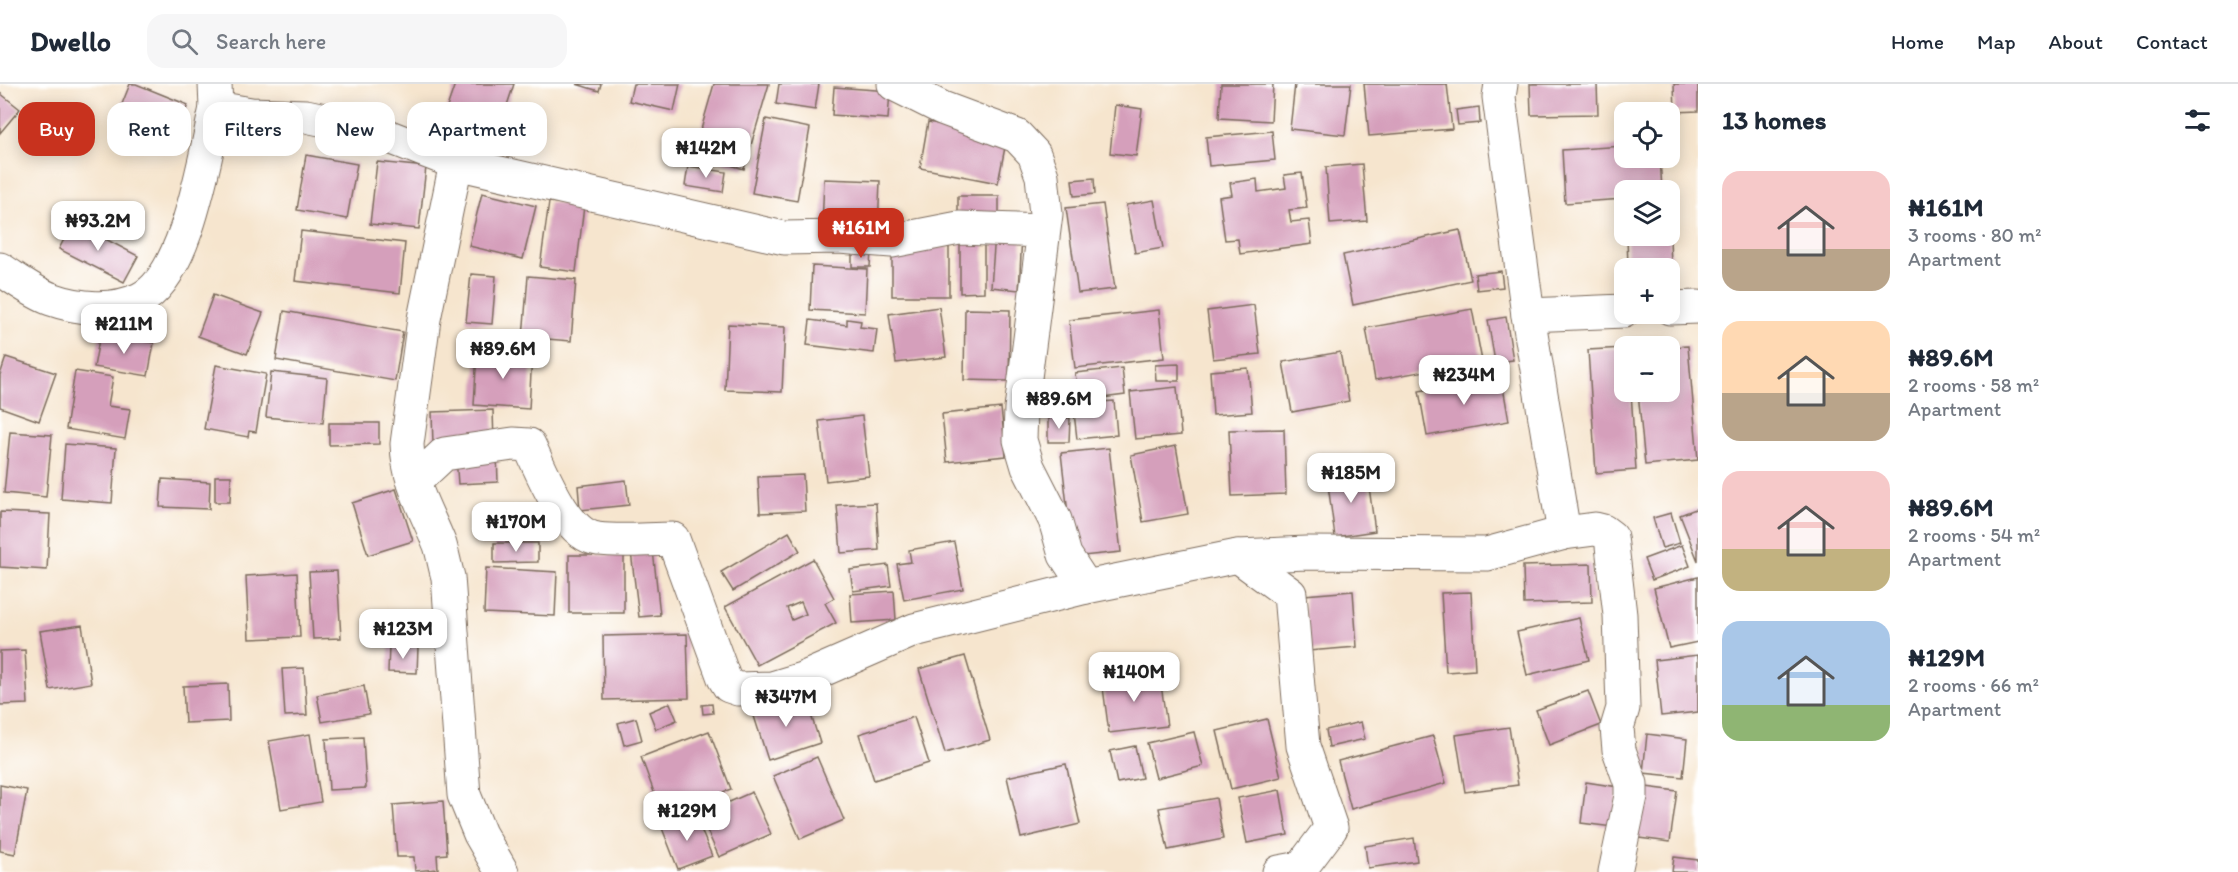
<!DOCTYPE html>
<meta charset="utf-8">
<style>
body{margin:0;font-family:Itim,sans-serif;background:#f6f6f7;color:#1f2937;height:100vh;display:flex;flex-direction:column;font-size:22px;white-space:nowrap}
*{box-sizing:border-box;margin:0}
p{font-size:20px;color:#747a83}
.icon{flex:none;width:33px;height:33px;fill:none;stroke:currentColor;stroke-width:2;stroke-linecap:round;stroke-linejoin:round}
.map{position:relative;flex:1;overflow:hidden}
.details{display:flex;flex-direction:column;background:#fff;width:540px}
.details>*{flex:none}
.banner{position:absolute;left:18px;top:18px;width:570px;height:54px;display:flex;gap:12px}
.tools{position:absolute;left:1614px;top:18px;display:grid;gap:12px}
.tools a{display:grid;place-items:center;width:66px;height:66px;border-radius:12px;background:#fff;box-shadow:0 3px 15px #0003;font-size:30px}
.price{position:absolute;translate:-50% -51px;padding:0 14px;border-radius:12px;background:#fff;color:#222;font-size:20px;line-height:39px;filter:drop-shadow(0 2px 3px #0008)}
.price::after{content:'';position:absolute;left:50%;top:36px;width:18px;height:14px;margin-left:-9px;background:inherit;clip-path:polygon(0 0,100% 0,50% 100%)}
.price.current{background:#c8321e;color:#fff}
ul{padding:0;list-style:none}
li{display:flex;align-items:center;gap:18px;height:150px;padding:0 24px}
li span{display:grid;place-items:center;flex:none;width:168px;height:120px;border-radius:18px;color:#555}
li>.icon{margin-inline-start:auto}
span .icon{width:72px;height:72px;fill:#fffc;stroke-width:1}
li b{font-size:26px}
h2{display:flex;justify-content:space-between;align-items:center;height:72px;padding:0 24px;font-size:26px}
.pill{padding:0 21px;border-radius:18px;background:#fff;box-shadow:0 3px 15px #0003;font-size:21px;line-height:54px}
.pill.current{background:#c8321e;color:#fff}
header{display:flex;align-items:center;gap:36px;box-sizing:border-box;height:84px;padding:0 30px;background:#fff;border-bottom:2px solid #e0e1e3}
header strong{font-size:28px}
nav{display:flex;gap:33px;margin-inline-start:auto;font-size:21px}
.search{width:420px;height:54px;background:#f6f6f7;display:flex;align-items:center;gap:15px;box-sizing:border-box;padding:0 21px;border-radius:18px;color:#747a83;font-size:22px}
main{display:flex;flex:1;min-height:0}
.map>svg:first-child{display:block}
.building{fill:#d59fbb;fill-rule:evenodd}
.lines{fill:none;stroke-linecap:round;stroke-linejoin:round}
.street-casing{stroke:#7c6b5c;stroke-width:35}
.street{stroke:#fff;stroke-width:33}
</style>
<header>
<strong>Dwello</strong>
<div class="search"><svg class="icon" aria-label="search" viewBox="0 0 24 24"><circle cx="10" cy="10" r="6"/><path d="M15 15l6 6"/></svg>Search here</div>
<nav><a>Home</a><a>Map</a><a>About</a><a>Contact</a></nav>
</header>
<main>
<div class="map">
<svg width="1698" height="788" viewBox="0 0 1698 788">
<rect width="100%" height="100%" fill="#fff"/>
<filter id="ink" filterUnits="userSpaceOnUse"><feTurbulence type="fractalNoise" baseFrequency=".0167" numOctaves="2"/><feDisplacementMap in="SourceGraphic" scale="12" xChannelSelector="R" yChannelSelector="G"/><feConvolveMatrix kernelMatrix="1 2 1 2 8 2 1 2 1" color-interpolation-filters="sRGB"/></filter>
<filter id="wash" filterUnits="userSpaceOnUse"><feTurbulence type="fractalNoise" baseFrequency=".008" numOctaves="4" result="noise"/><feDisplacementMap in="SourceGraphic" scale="24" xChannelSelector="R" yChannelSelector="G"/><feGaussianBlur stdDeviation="1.35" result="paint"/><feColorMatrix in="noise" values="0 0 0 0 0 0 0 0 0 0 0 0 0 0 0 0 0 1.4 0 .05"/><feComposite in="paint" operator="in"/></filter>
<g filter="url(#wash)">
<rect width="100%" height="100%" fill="#f6e5ce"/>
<g id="blocks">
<g class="building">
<path d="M130 0H136L188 21 170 63 114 40Z"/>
<path d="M455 0H514L497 52 443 35Z"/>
<path d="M576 0H601L599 7Z"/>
<path d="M633 0H680L674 27 629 17Z"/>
<path d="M714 0H769L744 85 694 70Z"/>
<path d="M779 0H819L815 26 776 20Z"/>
<path d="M1221 0H1273L1271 37 1219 34Z"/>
<path d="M1295 0H1351L1345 51 1290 45Z"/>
<path d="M1364 0H1447L1452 45 1369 52Z"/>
<path d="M1530 0H1597L1598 30 1531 31Z"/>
<path d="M1674 0H1698V27L1675 28Z"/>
<path d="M834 3 890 7 888 35 832 31Z"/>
<path d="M0 9 20 25 0 49Z"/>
<path d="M1115 21 1142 25 1136 72 1110 69Z"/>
<path d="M1479 23 1480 39 1458 41 1456 26Z"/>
<path d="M766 35 810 44 797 117 752 109Z"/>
<path d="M928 38 1007 53 998 99 920 84Z"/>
<path d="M1272 47 1275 76 1209 82 1206 53Z"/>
<path d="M1624 62V74H1660L1662 106H1624V115L1565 119 1562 66Z"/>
<path d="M306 71 357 80 347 135 297 126Z"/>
<path d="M377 78 426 83 419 145 370 140Z"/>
<path d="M1362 80 1367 137 1330 140 1326 83Z"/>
<path d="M688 82 726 88 723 108 685 102Z"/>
<path d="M1302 89 1307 124 1289 126 1291 138 1309 136 1312 160 1240 170 1238 155 1225 156 1219 113 1232 111 1230 99 1257 95 1258 108 1286 104 1284 91Z"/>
<path d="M1094 94 1095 110 1074 112 1072 96Z"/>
<path d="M824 95 880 97 878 145 822 143Z"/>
<path d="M482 109 536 122 523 175 469 162Z"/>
<rect x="958" y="112" width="41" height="20"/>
<path d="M1154 116 1163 164 1135 169 1126 121Z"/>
<path d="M549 118 584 122 576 188 540 183Z"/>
<path d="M1103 120 1115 205 1078 209 1066 124Z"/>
<path d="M73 138 138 172 124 198 59 165Z"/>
<path d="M1460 146 1471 196 1353 221 1343 171Z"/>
<path d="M301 147 405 159 400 209 295 197Z"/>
<path d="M995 150 1022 152 1019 206 991 203Z"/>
<path d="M1627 152H1670L1671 184H1628Z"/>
<path d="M960 158H984V208L960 209Z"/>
<rect x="892" y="163" width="57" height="49"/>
<path d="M852 166 871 167 870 183H852Z"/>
<path d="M812 182 867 185 865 229 810 226Z"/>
<path d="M1501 187 1503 203 1477 206 1475 190Z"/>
<path d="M471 190 496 192 492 240 466 238Z"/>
<path d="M528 192 576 196 571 257 523 253Z"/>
<path d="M213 211 263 229 247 270 198 252Z"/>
<path d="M1254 221 1260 270 1213 275 1207 227Z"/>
<path d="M939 223 946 273 896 279 889 230Z"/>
<path d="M965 225 1010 226 1009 297 964 296Z"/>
<path d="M1472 225 1482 277 1375 296 1366 244Z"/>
<path d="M1159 226 1164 274 1075 284 1069 236Z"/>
<path d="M284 227 403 248 395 297 276 276Z"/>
<path d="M1506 233 1513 276 1495 278 1488 236Z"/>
<path d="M847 235 861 237 860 243 877 245 874 269 807 261 810 236 847 241Z"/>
<path d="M728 240 785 243 782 308 725 306Z"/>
<path d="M100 250 154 259 148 292 94 283Z"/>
<path d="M1688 262 1698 376 1645 381 1638 308H1670V263Z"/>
<path d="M1624 264V308H1631L1636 386 1596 389 1588 266Z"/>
<path d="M477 267 532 271 529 325 474 321Z"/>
<path d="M1340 268 1349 317 1292 328 1283 278Z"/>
<path d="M6 273 56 289 39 337 0 323V291Z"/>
<path d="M1179 280V297H1156L1155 281Z"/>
<path d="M216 281 266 290 256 348 249 347 248 353 204 345Z"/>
<path d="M1122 284 1125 311 1079 317 1075 289Z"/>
<path d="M1248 284 1252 328 1213 331 1210 287Z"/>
<path d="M75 287 113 293 108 322 130 325 125 355 66 345Z"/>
<path d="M271 288 327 294 323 339 266 333Z"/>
<path d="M1501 292 1509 337 1427 352 1419 307Z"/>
<path d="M1177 303 1181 351 1135 355 1130 308Z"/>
<path d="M1043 315 1056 316V332H1043Z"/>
<path d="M1114 317 1117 351 1077 355 1073 320Z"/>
<path d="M1001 324 1006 372 947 378 942 330Z"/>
<path d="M493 326 494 359 433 361 432 328Z"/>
<path d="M862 332 869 392 826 397 819 337Z"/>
<path d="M1048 333 1070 334 1069 358H1048Z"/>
<path d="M329 339H379V360L329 361Z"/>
<path d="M1284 345 1286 410 1232 412 1229 346Z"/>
<path d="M10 348 52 351 46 413 4 409Z"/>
<path d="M65 360 116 364 112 419 61 415Z"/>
<path d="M1176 362 1188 430 1143 438 1131 371Z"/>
<path d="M1109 364 1121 468 1073 473 1061 369Z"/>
<path d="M497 370 498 398 458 400 456 372Z"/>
<path d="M1367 388 1375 447 1335 453 1327 393Z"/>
<path d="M803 391 805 427 760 429 758 393Z"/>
<path d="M215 392H231L230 418H215Z"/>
<path d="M162 395 210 398 209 425 160 423Z"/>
<path d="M626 396 629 421 580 426 578 402Z"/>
<path d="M396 405 413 457 368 471 352 419Z"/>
<path d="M876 419 879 466 841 469 837 421Z"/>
<path d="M1698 424V477L1680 431Z"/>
<path d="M0 428 50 430 47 486 0 483Z"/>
<path d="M1671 429 1680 459 1662 464 1653 434Z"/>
<path d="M789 448 800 467 733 507 721 488Z"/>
<path d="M954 458 963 505 904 516 897 480 911 478 909 466Z"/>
<path d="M494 459H538V478L494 479Z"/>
<path d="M1682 461 1690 482 1652 496 1644 475Z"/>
<path d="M653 466 660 531 639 533 631 468Z"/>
<rect x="569" y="471" width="55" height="58"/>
<path d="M813 475 834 514 825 519 836 539 757 581 725 523ZM801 518 806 530 792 536 787 524Z"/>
<path d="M1591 480 1592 518 1524 520 1523 482Z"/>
<path d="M888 481 891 502 853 507 850 486Z"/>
<path d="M486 484 557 488 555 532 484 529Z"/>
<path d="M337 487 341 554 313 555 309 488Z"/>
<path d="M297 489 300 553 249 555 246 492Z"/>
<path d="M1698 493V558L1669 564 1654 504Z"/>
<path d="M894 507 896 536 852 539 850 510Z"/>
<path d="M1353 507 1357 563 1308 567 1304 511Z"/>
<path d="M1471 508 1475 586 1446 588 1441 509Z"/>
<path d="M1579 534 1589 576 1527 591 1517 548Z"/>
<path d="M82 541 91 599 50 606 40 547Z"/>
<path d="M687 550 689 614 604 616 603 552Z"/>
<path d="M389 562 418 563 417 589 388 588Z"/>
<path d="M25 566 28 620 0 621V567Z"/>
<path d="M1698 571V628L1661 632 1655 576Z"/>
<path d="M965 572 990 656 945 669 919 585Z"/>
<path d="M304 584 307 631 285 632 282 585Z"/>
<path d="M1159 587 1167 642 1109 649 1102 596Z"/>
<path d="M228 600 229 637 185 639 183 602Z"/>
<path d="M364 602 369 630 322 638 317 611Z"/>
<path d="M1588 607 1601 641 1549 661 1536 626Z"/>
<path d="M805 612 820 659 768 676 753 629Z"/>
<path d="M670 619 677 636 656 645 649 628Z"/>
<path d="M712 620 713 629 703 630 702 621Z"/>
<path d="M914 633 929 679 874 696 859 650Z"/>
<path d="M636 634 642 656 624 661 618 639Z"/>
<path d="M1267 635 1281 693 1231 705 1217 647Z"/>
<path d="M1361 638 1365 655 1329 663 1326 646Z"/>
<path d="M1509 643 1518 701 1465 708 1456 651Z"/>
<path d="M709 647 731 705 662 730 641 673Z"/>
<path d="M1194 648 1203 682 1156 694 1147 659Z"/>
<path d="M310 650 321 718 281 725 269 657Z"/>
<path d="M1647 650 1687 655 1683 693 1643 689Z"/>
<path d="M1433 652 1446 699 1351 725 1338 677Z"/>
<path d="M363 653 366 704 329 706 326 655Z"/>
<path d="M1135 662 1142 694 1117 699 1110 667Z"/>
<path d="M817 673 844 736 800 755 773 692Z"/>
<path d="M1066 680 1080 740 1021 754 1007 693Z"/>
<path d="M1586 698 1618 703 1613 743 1581 739Z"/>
<path d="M0 701 27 706 15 770 0 767Z"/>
<path d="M1638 702 1677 707 1670 758 1631 753Z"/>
<path d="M1280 706 1288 751 1247 759 1238 714Z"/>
<path d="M752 708 771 750 719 773 700 731Z"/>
<path d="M1216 714 1223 755 1168 766 1159 724Z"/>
<path d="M443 717 447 770 437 771 438 785 415 787 414 773H397L393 721Z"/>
<path d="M695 731 712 772 678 785 662 744Z"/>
<path d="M1414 754 1417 777 1368 784 1365 762Z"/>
<path d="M1674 773 1698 776V788H1672Z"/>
</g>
</g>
</g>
<g filter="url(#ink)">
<use href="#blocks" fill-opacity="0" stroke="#7c6b5c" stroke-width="1.5"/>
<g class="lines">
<defs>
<g id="street">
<path d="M215 0 216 24 251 30 306 32 372 46 456 79 424 235 407 360C408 399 426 426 440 461 443 471 445 483 448 493L464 711 480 750 502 788"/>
<path d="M894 0 942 24 1017 52 1034 70 1042 92 1046 130 1021 325 1020 356 1028 383 1055 436 1065 471 1086 503"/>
<path d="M1501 0 1499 13 1528 231 1564 449"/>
<path d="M456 79 784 154 839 153 892 157 959 144 1043 147"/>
<path d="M0 185C16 195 34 209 51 215 79 225 113 228 140 215 187 193 205 71 216 24"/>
<path d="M1670 224 1698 223"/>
<path d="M1528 231 1624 227"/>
<path d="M414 398 444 370 513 360 529 361C542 388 566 452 598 455 622 458 648 455 673 455L724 594 729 602 738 605 772 604 802 595 914 546 1086 503 1238 472 1306 469 1487 470 1564 449 1595 445 1603 447 1611 453 1620 531 1623 624 1617 644 1619 666 1631 700V712L1615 788"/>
<path d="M1238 472 1290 510 1303 662 1331 744 1301 784 1279 788"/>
</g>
</defs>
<use href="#street" class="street-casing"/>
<use href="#street" class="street"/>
</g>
</g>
</svg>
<div class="tools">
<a><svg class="icon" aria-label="locate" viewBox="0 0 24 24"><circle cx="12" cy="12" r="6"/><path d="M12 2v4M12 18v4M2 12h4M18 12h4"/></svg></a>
<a><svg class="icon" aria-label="layers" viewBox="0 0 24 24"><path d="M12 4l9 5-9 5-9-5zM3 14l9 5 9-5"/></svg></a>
<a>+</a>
<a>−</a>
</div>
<b class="price" style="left:706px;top:95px">₦142M</b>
<b class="price" style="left:98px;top:168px">₦93.2M</b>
<b class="price current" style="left:861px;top:175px">₦161M</b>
<b class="price" style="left:124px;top:271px">₦211M</b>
<b class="price" style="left:503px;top:296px">₦89.6M</b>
<b class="price" style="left:1464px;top:322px">₦234M</b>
<b class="price" style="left:1059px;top:346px">₦89.6M</b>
<b class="price" style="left:1351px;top:420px">₦185M</b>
<b class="price" style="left:516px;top:469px">₦170M</b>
<b class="price" style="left:403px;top:576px">₦123M</b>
<b class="price" style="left:1134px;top:619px">₦140M</b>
<b class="price" style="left:786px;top:644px">₦347M</b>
<b class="price" style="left:687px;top:758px">₦129M</b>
<div class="banner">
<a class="pill current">Buy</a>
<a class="pill">Rent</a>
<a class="pill">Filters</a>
<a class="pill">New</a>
<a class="pill">Apartment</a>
</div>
</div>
<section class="details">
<h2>13 homes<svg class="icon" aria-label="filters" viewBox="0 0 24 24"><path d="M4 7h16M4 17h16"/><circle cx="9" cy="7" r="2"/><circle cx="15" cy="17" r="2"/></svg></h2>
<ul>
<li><span style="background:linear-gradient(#f6c9c9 65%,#b9a48a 0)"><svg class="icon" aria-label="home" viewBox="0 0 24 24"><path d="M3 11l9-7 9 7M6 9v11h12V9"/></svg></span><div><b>₦161M</b><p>3 rooms · 80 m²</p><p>Apartment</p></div></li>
<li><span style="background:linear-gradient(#ffd9b3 60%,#b9a48a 0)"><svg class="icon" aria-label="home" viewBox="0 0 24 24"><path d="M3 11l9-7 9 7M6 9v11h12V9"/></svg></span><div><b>₦89.6M</b><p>2 rooms · 58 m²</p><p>Apartment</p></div></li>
<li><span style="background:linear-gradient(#f6c9c9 65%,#c2b280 0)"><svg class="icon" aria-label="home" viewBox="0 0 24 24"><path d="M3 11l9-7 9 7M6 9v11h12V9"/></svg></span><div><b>₦89.6M</b><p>2 rooms · 54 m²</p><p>Apartment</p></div></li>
<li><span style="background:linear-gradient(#a9c7e8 70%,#8fb573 0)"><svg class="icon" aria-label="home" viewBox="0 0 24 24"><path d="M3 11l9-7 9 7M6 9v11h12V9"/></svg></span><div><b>₦129M</b><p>2 rooms · 66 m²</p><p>Apartment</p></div></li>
</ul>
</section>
</main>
